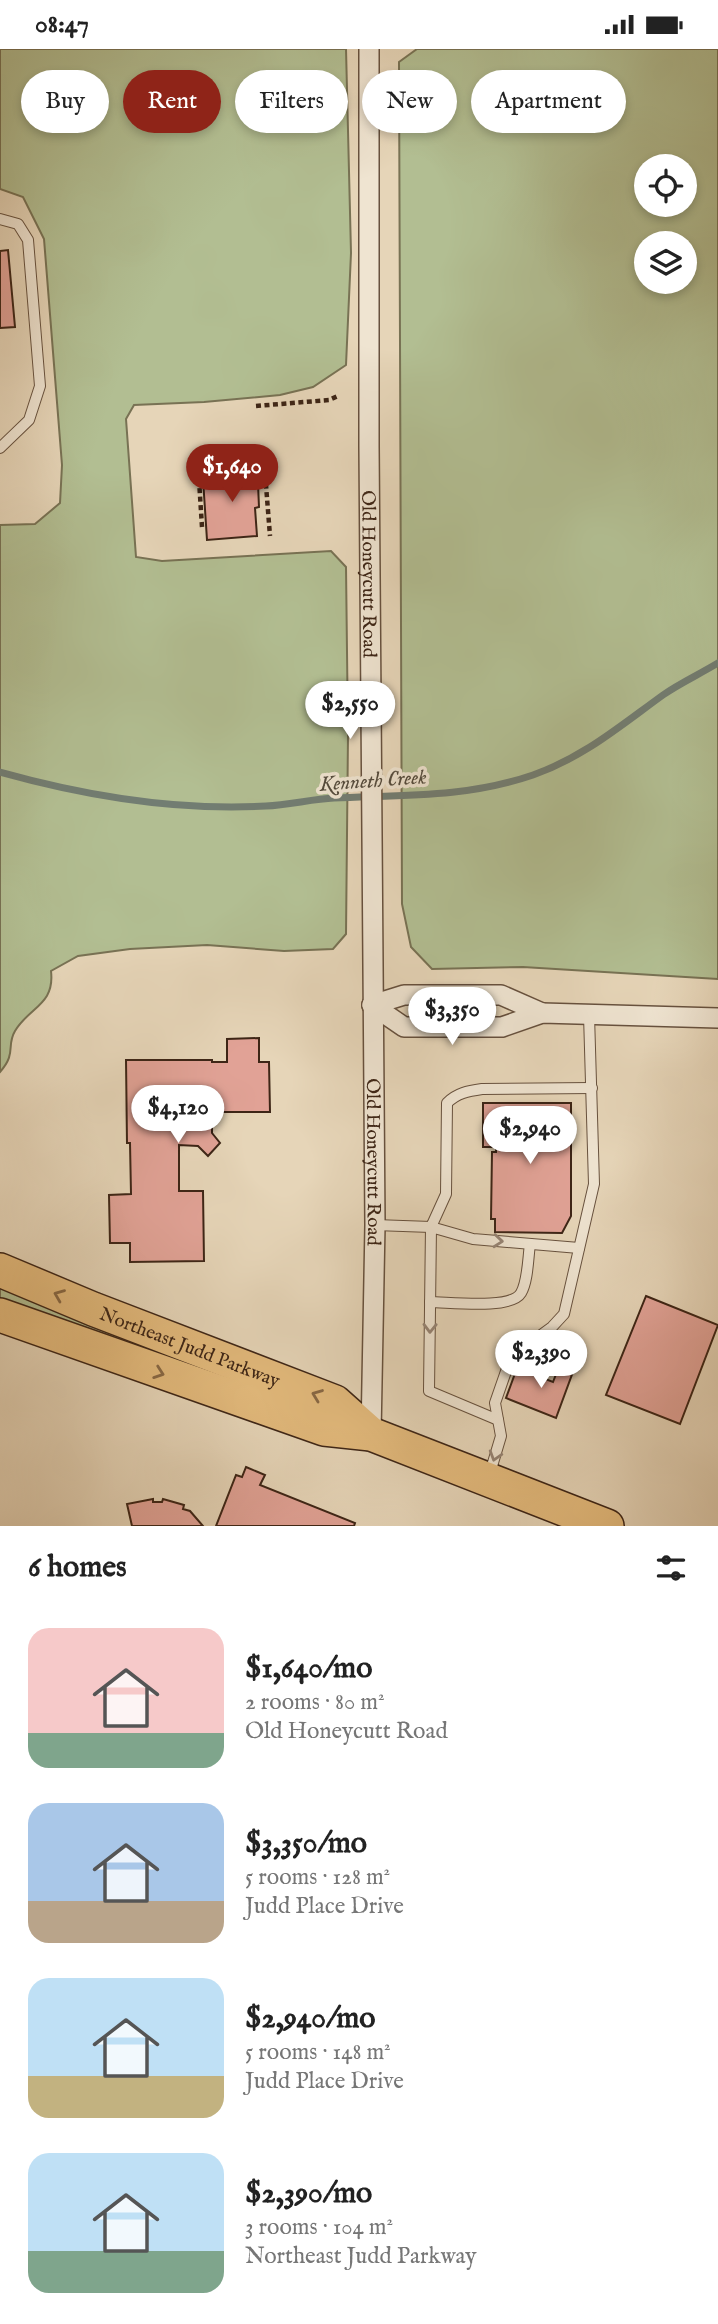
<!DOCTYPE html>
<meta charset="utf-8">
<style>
body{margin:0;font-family:"IM FELL English",serif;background:#f6f6f6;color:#222;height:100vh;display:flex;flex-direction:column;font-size:26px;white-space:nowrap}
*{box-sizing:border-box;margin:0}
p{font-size:23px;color:#767676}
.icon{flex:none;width:38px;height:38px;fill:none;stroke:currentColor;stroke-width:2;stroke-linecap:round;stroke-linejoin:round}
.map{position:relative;height:1477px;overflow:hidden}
.panel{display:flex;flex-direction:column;background:#fff;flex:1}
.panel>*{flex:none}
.top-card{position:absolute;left:21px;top:21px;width:677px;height:63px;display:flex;gap:14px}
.buttons{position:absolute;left:634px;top:105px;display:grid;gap:14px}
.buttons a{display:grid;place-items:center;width:63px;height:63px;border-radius:50%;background:#fff;box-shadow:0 4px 10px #0003;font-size:35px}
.price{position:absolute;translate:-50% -60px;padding:0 16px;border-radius:24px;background:#fff;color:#222;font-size:23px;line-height:46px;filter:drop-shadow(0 2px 4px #0008)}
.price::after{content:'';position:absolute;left:50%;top:42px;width:21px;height:16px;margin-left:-10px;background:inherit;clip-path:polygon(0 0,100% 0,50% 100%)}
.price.active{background:#8f2418;color:#fff}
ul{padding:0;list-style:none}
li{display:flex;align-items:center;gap:21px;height:175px;padding:0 28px}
li span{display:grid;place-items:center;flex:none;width:196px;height:140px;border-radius:21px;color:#555}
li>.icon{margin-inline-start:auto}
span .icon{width:84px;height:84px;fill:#fffc;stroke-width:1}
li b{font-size:30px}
h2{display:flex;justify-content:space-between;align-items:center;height:84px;padding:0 28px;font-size:30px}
.chip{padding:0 24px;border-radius:32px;background:#fff;box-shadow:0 4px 10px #0003;font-size:24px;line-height:63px}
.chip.active{background:#8f2418;color:#fff}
.status{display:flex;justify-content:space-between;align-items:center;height:49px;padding:0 35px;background:#fff;direction:ltr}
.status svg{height:19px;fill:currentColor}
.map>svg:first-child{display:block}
.green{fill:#b2be92;stroke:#787254;stroke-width:2;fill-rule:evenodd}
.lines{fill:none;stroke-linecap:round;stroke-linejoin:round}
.stream{stroke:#727d72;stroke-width:7}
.building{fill:#e1a296;stroke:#3d2516;stroke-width:2}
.service-casing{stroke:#67513e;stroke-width:12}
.minor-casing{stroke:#67513e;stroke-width:22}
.trunk-casing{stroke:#3d2516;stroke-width:36}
.path{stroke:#3d2516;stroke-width:4.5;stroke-dasharray:5 3.5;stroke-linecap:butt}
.service{stroke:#efe4d1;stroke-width:10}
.minor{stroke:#efe4d1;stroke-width:19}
.trunk{stroke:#e3ba7c;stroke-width:33}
.oneway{stroke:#968474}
.oneway2{stroke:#886844}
.labels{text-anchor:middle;stroke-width:7;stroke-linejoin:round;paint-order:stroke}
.street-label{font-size:19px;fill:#3d2516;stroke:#efe4d1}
.water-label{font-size:21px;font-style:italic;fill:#534a3c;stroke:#efe4d1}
</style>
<div class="status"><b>08:47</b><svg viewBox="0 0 49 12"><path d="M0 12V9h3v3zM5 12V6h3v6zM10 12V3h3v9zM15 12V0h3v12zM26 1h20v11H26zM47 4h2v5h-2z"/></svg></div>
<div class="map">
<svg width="718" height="1477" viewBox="0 0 718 1477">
<rect width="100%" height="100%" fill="#e6d5b8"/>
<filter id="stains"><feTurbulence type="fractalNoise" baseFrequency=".00286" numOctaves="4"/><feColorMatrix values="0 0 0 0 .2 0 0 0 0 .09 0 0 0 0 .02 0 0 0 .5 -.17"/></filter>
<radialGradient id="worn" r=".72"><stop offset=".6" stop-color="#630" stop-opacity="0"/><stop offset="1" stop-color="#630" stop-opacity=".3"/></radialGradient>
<g class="green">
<path d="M0 0H346L351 204 346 316 313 338 280 346 204 353 134 356 126 370 136 508 162 512 331 502 346 518 348 686 346 885 333 900 284 902 207 896 130 900 78 907 51 922C55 956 29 958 15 982 6 997 17 1004 0 1023V476L35 475 60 454 62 416 44 190 23 148 0 140Z"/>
<path d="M417 0H718V930L523 918 432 920 411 898 402 855 399 13ZM684 117V156H646V117ZM684 194V233H646V194Z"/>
<path d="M0 1237 200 1315 198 1322 0 1251Z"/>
</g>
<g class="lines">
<path class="stream" d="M0 723C86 747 177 762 266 757 289 756 312 750 334 749 403 746 466 749 533 726 584 708 620 677 663 646 680 634 700 625 718 614"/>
</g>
<g class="building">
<path d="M8 201 15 278 0 279V202Z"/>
<path d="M249 415 262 427 258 435 259 458 255 459 257 487 207 491 203 430H212L211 424 242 422Z"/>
<path d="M259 989V1013H269L270 1063H219V1061H212V1084L220 1094 208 1107 198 1097 179 1096V1142H203L204 1212 130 1213V1194H110L109 1146 131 1145 130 1094H127L126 1011H212V1013H227V990Z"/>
<path d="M483 1054H571V1167L562 1184 495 1183V1170H491L492 1103H496V1098H483Z"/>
<path d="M646 1247 718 1276 680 1375 606 1346Z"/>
<path d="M560 1315 574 1320 556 1369 506 1349 517 1319 553 1333Z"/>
<path d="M246 1418 265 1426 260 1436 355 1474 354 1477H216L236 1426 242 1428Z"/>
<path d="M153 1450V1453H162L163 1450 184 1456 183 1460 190 1462 203 1477H132L127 1455Z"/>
</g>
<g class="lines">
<defs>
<g id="service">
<path d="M0 170 18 175 28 191 40 337 29 371 0 399"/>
<path d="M375 1176 431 1178 446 1145 447 1054C457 1044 468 1042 482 1040L592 1039"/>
<path d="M430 1253C449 1253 511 1261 521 1244 528 1232 528 1209 530 1195"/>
<path d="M498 1371 429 1342 431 1178 473 1190 579 1199"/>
<path d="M489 1427 501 1387 495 1354 511 1308 552 1278 564 1265 594 1135 589 966"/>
</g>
<g id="minor">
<path id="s1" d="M369 0V397L375 1176 371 1385"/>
<path d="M372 956 404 978H502L542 964 718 969"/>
<path d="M372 956 404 946H501L542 964"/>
</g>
<g id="trunk">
<path id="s2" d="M0 1221 93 1260 335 1353 371 1385"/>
<path d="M0 1266 324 1380 371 1385 607 1477"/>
</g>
</defs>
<use href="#service" class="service-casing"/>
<use href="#minor" class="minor-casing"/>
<use href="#trunk" class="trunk-casing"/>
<g class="path">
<path d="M256 357 329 351 338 347"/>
<path d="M255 421 264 412"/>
<path d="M202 478 198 415 264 411 270 487"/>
</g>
<use href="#service" class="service"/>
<use href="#minor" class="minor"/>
<use href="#trunk" class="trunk"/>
</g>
<defs><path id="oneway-chevron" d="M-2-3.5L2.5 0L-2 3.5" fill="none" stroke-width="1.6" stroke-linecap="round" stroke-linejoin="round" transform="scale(1.75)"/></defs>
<g class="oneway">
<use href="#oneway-chevron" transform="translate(498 1192) rotate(5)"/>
<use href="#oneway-chevron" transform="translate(430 1279) rotate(91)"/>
<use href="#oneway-chevron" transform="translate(495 1407) rotate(107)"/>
</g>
<g class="oneway2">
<use href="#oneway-chevron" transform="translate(59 1246) rotate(-158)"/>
<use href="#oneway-chevron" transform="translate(159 1324) rotate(19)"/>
<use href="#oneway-chevron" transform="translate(317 1346) rotate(-159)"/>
</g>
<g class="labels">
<g class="street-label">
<text dy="7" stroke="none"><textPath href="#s1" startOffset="525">Old Honeycutt Road</textPath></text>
<text dy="7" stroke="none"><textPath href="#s1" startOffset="1113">Old Honeycutt Road</textPath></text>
<text dy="7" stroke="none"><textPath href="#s2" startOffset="205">Northeast Judd Parkway</textPath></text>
</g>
<g class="water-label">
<text transform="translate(373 731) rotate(-4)" y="7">Kenneth Creek</text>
</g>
</g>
<rect width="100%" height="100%" filter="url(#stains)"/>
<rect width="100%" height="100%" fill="url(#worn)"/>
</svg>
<div class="buttons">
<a><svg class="icon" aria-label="locate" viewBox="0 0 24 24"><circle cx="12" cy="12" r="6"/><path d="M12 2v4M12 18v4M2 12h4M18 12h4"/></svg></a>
<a><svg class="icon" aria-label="layers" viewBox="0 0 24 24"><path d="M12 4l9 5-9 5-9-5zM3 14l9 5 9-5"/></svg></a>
</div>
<b class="price active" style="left:232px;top:455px">$1,640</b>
<b class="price" style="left:350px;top:692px">$2,550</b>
<b class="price" style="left:452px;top:998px">$3,350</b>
<b class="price" style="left:178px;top:1096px">$4,120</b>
<b class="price" style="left:530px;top:1117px">$2,940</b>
<b class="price" style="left:541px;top:1341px">$2,390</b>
<div class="top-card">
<a class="chip">Buy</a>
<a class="chip active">Rent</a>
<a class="chip">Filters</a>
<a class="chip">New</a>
<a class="chip">Apartment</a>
</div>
</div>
<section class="panel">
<h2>6 homes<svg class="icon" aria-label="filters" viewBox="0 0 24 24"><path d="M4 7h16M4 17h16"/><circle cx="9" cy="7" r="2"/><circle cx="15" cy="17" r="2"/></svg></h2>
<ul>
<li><span style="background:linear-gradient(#f6c9c9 75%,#7fa58c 0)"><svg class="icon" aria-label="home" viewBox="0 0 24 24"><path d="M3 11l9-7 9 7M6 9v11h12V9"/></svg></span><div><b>$1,640/mo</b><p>2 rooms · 80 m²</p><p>Old Honeycutt Road</p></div></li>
<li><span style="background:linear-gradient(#a9c7e8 70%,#b9a48a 0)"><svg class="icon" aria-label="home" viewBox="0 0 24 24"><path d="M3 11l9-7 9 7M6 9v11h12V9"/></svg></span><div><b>$3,350/mo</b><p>5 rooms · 128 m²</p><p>Judd Place Drive</p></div></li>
<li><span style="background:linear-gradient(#bfe0f5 70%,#c2b280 0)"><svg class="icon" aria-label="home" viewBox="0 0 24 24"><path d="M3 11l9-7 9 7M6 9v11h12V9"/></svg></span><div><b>$2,940/mo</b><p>5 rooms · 148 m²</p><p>Judd Place Drive</p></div></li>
<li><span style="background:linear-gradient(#bfe0f5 70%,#7fa58c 0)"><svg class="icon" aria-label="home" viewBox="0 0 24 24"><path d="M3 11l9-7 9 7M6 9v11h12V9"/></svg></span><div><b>$2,390/mo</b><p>3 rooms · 104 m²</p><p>Northeast Judd Parkway</p></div></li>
</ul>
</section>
